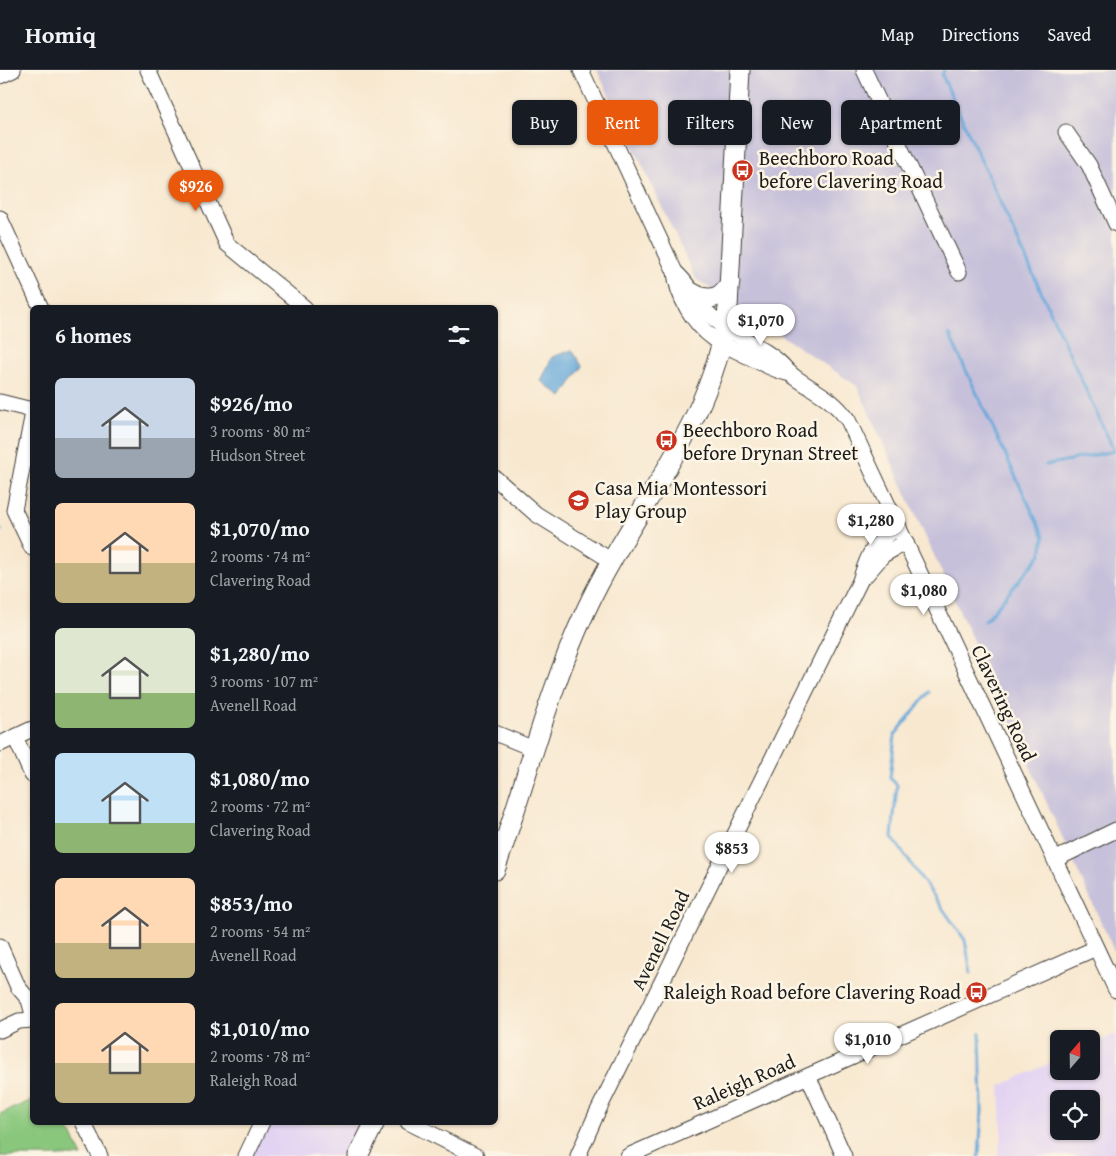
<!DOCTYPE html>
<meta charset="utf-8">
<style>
body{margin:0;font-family:"Gentium Book Plus",serif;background:#20242c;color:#f1f3f6;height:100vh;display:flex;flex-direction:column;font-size:19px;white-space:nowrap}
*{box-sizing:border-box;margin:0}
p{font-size:16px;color:#9ea1a6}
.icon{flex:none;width:28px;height:28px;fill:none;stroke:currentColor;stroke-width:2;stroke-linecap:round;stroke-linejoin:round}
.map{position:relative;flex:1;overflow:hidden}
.details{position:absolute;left:30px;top:235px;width:468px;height:820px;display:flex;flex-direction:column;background:#171b24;border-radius:8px;box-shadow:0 1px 4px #0004}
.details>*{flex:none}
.banner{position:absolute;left:512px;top:30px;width:475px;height:45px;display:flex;gap:10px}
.needle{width:32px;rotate:20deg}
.buttons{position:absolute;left:1050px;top:960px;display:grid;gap:10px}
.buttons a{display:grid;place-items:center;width:50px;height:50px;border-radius:8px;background:#171b24;box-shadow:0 1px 4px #0004;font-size:25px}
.price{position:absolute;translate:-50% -42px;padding:0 11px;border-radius:18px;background:#fff;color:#222;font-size:16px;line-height:32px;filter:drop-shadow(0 1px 2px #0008)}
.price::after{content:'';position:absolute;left:50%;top:30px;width:15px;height:11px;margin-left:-8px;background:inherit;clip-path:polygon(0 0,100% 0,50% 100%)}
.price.on{background:#ea580c;color:#fff}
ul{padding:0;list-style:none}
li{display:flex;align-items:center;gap:15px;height:125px;padding:0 25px}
li span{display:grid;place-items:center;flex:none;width:140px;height:100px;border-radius:8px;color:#555}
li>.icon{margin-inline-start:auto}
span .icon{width:60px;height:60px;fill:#fffc;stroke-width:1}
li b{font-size:21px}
h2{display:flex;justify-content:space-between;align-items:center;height:60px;padding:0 25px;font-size:21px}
.pill{padding:0 18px;border-radius:8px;background:#171b24;box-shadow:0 1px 4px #0004;font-size:18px;line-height:45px}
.pill.on{background:#ea580c;color:#fff}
header{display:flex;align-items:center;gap:30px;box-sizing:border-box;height:70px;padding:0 25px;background:#171b24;border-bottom:1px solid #363941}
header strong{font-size:24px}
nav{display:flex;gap:28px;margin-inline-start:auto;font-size:18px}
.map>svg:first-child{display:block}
.built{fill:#e3d3f3;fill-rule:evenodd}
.industrial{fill:#c6c0da}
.green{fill:#89c77d;stroke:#52724c}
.water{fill:#65a8da;stroke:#40627b}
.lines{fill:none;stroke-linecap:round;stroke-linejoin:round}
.stream{stroke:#65a8da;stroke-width:3}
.minor-casing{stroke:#3d3b37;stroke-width:17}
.major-casing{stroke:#3d3b37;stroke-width:21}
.minor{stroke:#fff;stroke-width:15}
.major{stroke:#fff;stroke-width:19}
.labels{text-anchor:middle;stroke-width:5;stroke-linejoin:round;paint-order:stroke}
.poi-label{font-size:20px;fill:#1c1c1c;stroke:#fcf5e5;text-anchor:start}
.street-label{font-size:20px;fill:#1c1c1c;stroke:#fcf5e5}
</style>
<header>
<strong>Homiq</strong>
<nav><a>Map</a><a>Directions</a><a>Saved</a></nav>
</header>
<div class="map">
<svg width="1116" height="1086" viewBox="0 0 1116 1086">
<rect width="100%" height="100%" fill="#fcf5e5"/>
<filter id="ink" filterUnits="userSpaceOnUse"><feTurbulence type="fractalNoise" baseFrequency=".02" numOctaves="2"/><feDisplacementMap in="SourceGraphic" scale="10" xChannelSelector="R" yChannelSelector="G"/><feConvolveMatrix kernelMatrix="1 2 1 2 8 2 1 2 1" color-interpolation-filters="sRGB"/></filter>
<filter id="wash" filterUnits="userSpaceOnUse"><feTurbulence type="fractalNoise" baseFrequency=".0096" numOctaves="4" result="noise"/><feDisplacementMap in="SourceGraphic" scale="20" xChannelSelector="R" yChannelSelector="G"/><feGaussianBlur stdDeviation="1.12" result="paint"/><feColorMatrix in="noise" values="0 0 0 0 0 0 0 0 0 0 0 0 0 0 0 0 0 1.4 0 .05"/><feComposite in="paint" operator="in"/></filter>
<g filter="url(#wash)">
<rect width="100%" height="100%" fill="#f8e8d0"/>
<g class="built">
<path d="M1116 964V1086H998L1002 1063 1000 1016 1059 989V1001H1091V975ZM1059 1029H1091V1061H1059Z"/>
<path d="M262 1053H358L370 1059 356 1086H246Z"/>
</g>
<path class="industrial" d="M597 0H1116V885L857 316 696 209Z"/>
<path class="green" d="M32 1030V1052L66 1053 82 1086H0V1044Z"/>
<path class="water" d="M572 280 582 296 562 327 541 311 552 287Z"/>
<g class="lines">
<g class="stream">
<path d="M944 0 942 5 1114 381 1046 395"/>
<path d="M949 264 1044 467 1041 484 985 551"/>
<path d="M0 460H1"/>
<path d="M929 622 895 665 890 708 897 715 892 767 965 870 971 903"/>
<path d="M979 1086 982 1041 980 963"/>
</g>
</g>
</g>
<g filter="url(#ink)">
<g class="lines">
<defs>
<g id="minor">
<path d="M148 0 227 174 305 238"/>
<path d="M581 0 675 202C677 226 693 253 713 268 725 276 738 281 751 288 766 295 775 301 791 304"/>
<path d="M864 0 959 202"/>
<path d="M0 6 13 0"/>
<path d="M1066 62 1089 95 1116 154"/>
<path d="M0 148 41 238"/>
<path d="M675 202C690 214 696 233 711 246 731 264 758 274 778 291 783 295 787 301 792 305 813 321 831 326 848 350L1116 920"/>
<path d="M0 332 32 340"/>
<path d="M32 348 14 440 32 478"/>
<path d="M495 408 536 444 612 491"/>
<path d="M865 506 883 485 906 472"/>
<path d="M495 663 534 679"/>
<path d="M15 667 32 705"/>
<path d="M0 674 32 659"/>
<path d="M1056 789 1116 760"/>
<path d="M0 876 18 917 29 930 32 941"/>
<path d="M0 960 19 951 32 950"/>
<path d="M808 1006 844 1086"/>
<path d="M83 1052 100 1086"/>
<path d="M408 1052 476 1086"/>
<path d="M246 1086 262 1052"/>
<path d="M578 1086 596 1045 860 511C869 481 873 474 899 457"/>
<path d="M628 1086 1096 878"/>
</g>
<g id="major">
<path d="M691 222C707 232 722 230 730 212"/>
<path d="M495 800C526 714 547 623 586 540 633 438 714 354 728 238L740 0"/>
<path d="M358 1086 375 1052"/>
</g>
</defs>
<use href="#minor" class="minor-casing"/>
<use href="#major" class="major-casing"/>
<use href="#minor" class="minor"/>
<use href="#major" class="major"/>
</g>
</g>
<defs>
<symbol id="bus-disc" viewBox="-11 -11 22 22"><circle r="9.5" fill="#c8321e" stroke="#fcf5e5"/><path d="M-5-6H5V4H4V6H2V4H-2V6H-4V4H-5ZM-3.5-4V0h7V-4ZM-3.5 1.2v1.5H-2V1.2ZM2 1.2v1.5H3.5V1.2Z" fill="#fff"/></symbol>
<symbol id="school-disc" viewBox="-11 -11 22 22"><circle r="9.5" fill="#c8321e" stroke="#fcf5e5"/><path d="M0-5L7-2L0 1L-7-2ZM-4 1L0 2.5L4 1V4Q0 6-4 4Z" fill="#fff"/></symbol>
</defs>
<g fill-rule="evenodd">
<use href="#bus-disc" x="730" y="88" width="25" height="25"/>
<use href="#bus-disc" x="654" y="358" width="25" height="25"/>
<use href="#school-disc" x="566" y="418" width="25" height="25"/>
<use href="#bus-disc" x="964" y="910" width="25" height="25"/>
</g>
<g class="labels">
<g class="poi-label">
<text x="759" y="95">Beechboro Road<tspan x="759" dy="23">before Clavering Road</tspan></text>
<text x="683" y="367">Beechboro Road<tspan x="683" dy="23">before Drynan Street</tspan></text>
<text x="595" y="425">Casa Mia Montessori<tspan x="595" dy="23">Play Group</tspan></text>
<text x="961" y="929" text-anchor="end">Raleigh Road before Clavering Road</text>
</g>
<g class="street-label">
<text transform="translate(1004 633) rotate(65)" y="7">Clavering Road</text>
<text transform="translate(660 870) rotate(-64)" y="7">Avenell Road</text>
<text transform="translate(744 1012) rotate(-24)" y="7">Raleigh Road</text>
</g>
</g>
</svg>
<div class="buttons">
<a><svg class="needle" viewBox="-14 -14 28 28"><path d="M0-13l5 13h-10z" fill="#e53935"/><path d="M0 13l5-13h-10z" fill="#9ea1a6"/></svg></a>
<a><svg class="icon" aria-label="locate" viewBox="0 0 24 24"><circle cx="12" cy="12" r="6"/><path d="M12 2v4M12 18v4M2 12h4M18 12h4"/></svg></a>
</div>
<b class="price on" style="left:196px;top:142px">$926</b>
<b class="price" style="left:761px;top:276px">$1,070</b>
<b class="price" style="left:871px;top:476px">$1,280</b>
<b class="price" style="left:924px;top:546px">$1,080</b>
<b class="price" style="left:732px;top:804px">$853</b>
<b class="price" style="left:868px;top:995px">$1,010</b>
<div class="banner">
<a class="pill">Buy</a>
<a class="pill on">Rent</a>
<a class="pill">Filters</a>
<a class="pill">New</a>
<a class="pill">Apartment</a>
</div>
<section class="details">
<h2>6 homes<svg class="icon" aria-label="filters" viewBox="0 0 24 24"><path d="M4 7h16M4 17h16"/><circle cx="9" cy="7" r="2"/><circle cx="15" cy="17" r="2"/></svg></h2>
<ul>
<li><span style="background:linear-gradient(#c9d6e8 60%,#9aa5b1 0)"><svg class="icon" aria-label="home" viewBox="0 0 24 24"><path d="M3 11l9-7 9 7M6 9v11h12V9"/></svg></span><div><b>$926/mo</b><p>3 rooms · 80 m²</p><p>Hudson Street</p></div></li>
<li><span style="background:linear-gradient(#ffd9b3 60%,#c2b280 0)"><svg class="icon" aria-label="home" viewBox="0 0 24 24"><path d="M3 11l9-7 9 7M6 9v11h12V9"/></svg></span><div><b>$1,070/mo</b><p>2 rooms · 74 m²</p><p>Clavering Road</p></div></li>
<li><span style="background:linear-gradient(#dfe7d0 65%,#8fb573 0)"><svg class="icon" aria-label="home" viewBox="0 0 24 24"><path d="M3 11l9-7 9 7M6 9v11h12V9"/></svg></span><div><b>$1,280/mo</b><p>3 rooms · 107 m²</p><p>Avenell Road</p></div></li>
<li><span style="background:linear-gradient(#bfe0f5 70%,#8fb573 0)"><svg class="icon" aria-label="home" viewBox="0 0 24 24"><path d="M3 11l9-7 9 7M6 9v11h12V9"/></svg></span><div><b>$1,080/mo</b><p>2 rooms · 72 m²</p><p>Clavering Road</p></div></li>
<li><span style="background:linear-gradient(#ffd9b3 65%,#c2b280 0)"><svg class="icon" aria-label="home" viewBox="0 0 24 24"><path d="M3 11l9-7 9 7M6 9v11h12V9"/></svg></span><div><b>$853/mo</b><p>2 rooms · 54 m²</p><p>Avenell Road</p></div></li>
<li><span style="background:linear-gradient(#ffd9b3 60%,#c2b280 0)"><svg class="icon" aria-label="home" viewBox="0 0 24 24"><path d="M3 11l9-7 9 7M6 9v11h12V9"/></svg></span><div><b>$1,010/mo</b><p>2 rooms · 78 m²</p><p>Raleigh Road</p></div></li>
</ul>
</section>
</div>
